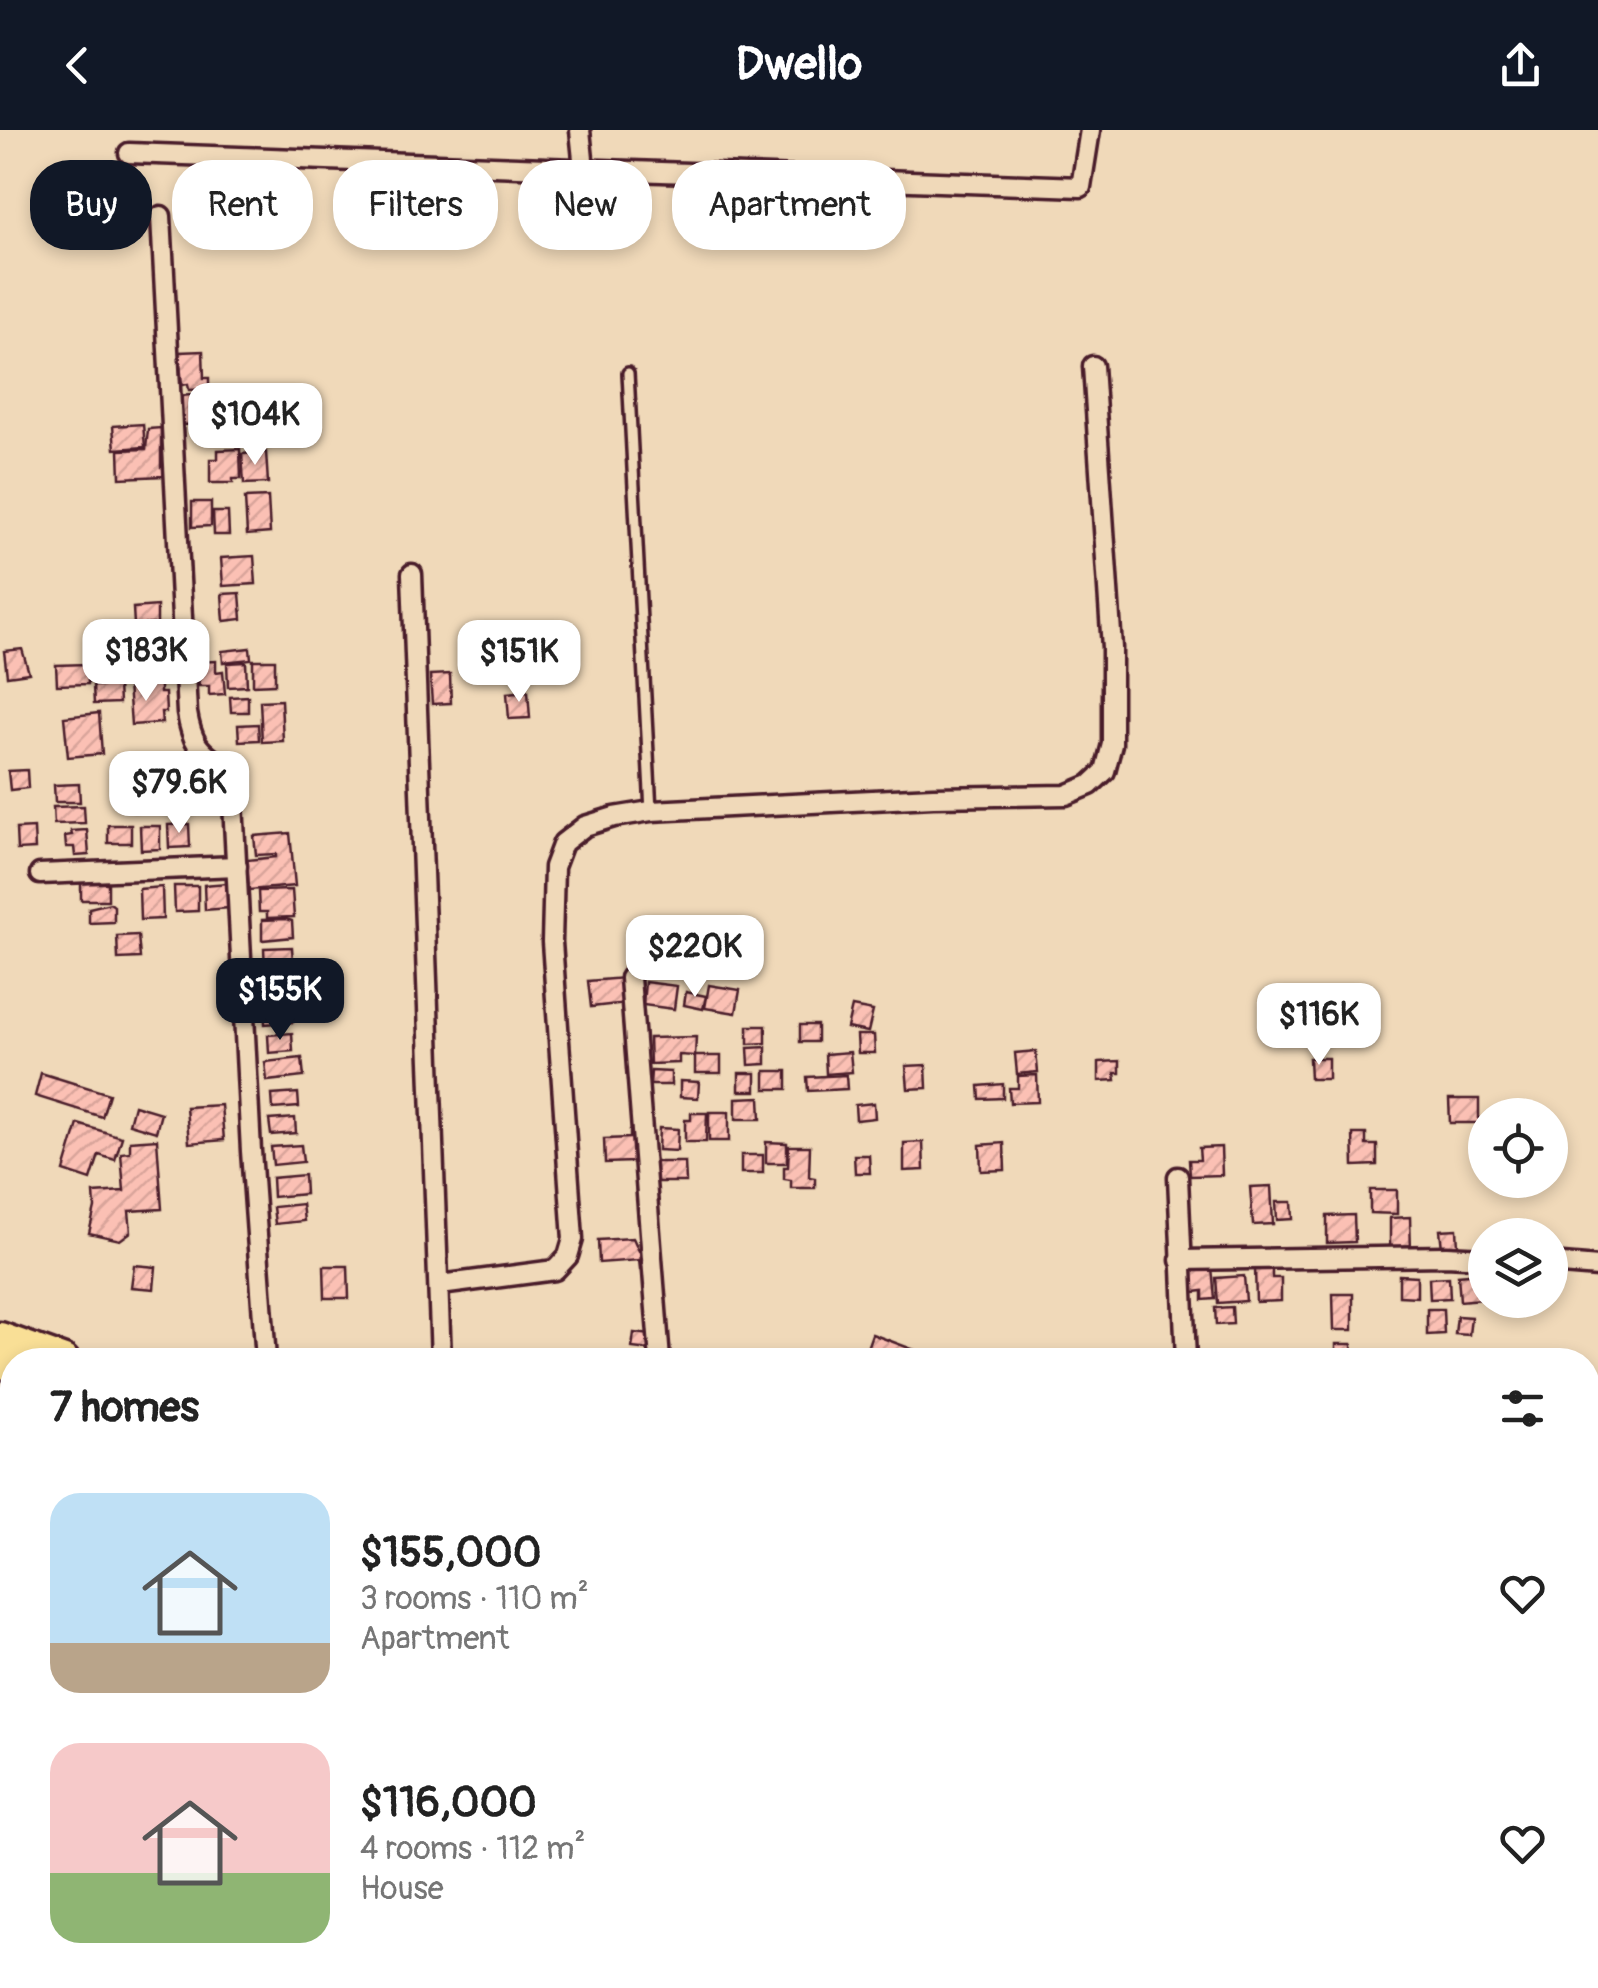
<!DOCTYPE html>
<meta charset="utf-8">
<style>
body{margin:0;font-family:Pangolin,sans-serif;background:#f2f2f2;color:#222;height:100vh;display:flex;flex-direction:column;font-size:38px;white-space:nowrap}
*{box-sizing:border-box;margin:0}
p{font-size:32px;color:#767676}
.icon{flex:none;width:55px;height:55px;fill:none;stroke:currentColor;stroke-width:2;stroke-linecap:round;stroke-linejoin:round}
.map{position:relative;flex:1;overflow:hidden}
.side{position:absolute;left:0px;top:1218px;width:1600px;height:642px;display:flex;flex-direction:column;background:#fff;border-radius:40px 40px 0 0;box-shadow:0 5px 15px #0003}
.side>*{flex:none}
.guide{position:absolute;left:30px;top:30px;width:1000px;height:90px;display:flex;gap:20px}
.controls{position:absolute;left:1468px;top:968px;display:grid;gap:20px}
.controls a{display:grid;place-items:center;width:100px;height:100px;border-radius:50%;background:#fff;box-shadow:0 5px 15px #0003;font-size:50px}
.price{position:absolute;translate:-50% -85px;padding:0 22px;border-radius:20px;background:#fff;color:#222;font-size:32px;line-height:65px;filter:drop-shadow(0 2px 5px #0008)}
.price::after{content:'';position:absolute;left:50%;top:60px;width:30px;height:22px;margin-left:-15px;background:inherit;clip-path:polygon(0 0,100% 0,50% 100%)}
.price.current{background:#111827;color:#fff}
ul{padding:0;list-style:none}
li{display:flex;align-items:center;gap:30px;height:250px;padding:0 50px}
li span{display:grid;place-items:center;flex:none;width:280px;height:200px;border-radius:30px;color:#555}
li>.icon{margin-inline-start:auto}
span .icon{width:120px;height:120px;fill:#fffc;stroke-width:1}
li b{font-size:42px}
h2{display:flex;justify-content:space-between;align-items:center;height:120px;padding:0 50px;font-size:42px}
.tag{padding:0 35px;border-radius:40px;background:#fff;box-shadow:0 5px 15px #0003;font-size:35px;line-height:90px}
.tag.current{background:#111827;color:#fff}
header{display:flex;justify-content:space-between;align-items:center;height:130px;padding:0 50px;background:#111827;color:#fff;font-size:45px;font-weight:800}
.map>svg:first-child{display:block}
.industrial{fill:url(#industrial-grid)}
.building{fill:url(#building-hatch);stroke:#4a1f2b;stroke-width:2.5}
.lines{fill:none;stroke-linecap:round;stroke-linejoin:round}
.service-casing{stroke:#4a1f2b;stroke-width:16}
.minor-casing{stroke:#4a1f2b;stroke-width:25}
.trunk-casing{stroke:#4a1f2b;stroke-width:35}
.service{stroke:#f0d9b9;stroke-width:9}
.minor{stroke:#f0d9b9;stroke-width:18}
.trunk{stroke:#f9df96;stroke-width:28}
</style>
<header><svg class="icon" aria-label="back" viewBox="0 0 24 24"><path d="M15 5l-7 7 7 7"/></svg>Dwello<svg class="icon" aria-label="share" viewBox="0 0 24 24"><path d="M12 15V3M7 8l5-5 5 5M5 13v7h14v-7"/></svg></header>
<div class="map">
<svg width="1598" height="1858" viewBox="0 0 1598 1858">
<defs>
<pattern id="industrial-grid" width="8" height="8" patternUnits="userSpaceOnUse" patternTransform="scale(2.5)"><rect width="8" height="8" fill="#f3d2b8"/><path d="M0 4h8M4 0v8" fill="none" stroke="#d2b49e"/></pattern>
<pattern id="building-hatch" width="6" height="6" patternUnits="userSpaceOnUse" patternTransform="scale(2.5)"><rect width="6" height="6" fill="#fbc0b4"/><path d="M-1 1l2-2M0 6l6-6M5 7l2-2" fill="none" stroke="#d9a59b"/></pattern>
</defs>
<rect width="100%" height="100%" fill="#f0d9b9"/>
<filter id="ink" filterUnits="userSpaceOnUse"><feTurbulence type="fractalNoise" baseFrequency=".01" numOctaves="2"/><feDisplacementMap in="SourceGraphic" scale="20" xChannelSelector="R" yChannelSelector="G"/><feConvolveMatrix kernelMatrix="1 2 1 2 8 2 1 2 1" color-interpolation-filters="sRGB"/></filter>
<g filter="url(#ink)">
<rect class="industrial" x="0" y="1340" width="12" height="498"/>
<g class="building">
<path d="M143 58 145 86 121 87 120 59Z"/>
<path d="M108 70 117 73 118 89 101 90V74H108Z"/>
<path d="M145 89 146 102H140L141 109 105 111 104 92Z"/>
<path d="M203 221 204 248H209V259L189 260 188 254 182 255 179 222Z"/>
<path d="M206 264 207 294 181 295 179 266Z"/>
<path d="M236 268 237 293 212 295 211 269Z"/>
<path d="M143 294 145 317 115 319 113 296Z"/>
<path d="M161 298V337H163L164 346 120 348 119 320 146 319 148 299Z"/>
<path d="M240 319 241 349H233V353H210V329H218V320Z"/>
<path d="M266 322 268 353 244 354 242 324Z"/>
<path d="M268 367 270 403 247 405 245 368Z"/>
<path d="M192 372H211V396L192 397Z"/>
<path d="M213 382H228L229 405H214Z"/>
<path d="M254 426 256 454 223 456 221 428Z"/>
<path d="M240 463 242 489 224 491 222 464Z"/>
<path d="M157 476V494L134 495 133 478Z"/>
<path d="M163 502 165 524 130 527 128 504Z"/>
<path d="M250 518 251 529 223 532 222 521Z"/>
<path d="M22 519 29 543 7 546 4 521Z"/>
<path d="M165 527 166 548 130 550 129 528Z"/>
<path d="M253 530H275V554L253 555Z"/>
<path d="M216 531V542L223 541 225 564 209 565V556H199L197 532Z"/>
<path d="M246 532 247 556 228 557 227 533Z"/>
<path d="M87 534 88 554 57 555 56 535Z"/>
<path d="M450 544 451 573 432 574 430 545Z"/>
<path d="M160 553V563H165L166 582H161L162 593 131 595 128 554Z"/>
<path d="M118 555 119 573 94 574 93 556Z"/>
<path d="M528 561 530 588 509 589 507 563Z"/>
<path d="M248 566V582H231L230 567Z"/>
<path d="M281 570 283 611 262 612 260 571Z"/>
<path d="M99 583 102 624 68 627 64 587Z"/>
<path d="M258 594 259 610 239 611 238 595Z"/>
<path d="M27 640 28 658 10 660 8 641Z"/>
<path d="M156 652 157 681 134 682 133 657Z"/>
<path d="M188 652 190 681 164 682 162 653Z"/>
<path d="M79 654 80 672H55L54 655Z"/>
<path d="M84 676 85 693 54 694 53 677Z"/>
<path d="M189 694 190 717 169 718 168 695Z"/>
<rect x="108" y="695" width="23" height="18"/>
<path d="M140 696H160V719L141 720Z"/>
<path d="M34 698 35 719 17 720 16 699Z"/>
<path d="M87 700 89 725 75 726 74 717H66L65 706 72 705 71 701Z"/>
<path d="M290 703 295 756 249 760 247 730 276 727V724L256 725 254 706Z"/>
<rect x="81" y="753" width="27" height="17"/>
<path d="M227 753 229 778 205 780 204 755Z"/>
<path d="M174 756H198V781L175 782Z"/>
<path d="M162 757 163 789 140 790 139 759Z"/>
<path d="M292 760 294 787 267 788V782H259L258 761Z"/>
<path d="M110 773 114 776V792L89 793V778Z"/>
<path d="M286 789 292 791 293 807 262 810V790Z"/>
<path d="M138 805 140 828 118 829 117 806Z"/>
<path d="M292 817 293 833 286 834V838L265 839 264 818Z"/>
<path d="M291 845 293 867 265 870 263 847Z"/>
<path d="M624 848 627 873 591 877 588 851Z"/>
<path d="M645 852 677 856 674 879 643 875Z"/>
<path d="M709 855 740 860 736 883 705 878Z"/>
<path d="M686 862 706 866 703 879 684 875Z"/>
<path d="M291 873 293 892 265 894 264 874Z"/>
<path d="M852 877 873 881 868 902 847 898Z"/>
<rect x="800" y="895" width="17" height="17"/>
<path d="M748 896H766V913L748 914Z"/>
<path d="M292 903 293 921 269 923 268 905Z"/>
<path d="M857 905H874L875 923H858Z"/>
<path d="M696 907 695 926 679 925V933L650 934 649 908Z"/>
<path d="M766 917V934L749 935 748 918Z"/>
<path d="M1036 921 1038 942 1017 944 1015 923Z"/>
<path d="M850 922 852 942 826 944 825 924Z"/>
<rect x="695" y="926" width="26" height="17"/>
<path d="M302 928 304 947 267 951 265 932Z"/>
<path d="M1309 928H1328V949H1310Z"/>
<path d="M1120 931V943H1115L1116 950 1099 951V932Z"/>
<path d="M926 935 927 958 908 959 906 936Z"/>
<path d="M651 941 671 942V955H650Z"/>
<rect x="765" y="941" width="22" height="18"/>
<path d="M41 943 109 964 102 987 35 966Z"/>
<rect x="739" y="943" width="17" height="18"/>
<path d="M846 945 847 959 808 961 807 947Z"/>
<path d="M1037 945 1038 972 1010 973 1009 958H1018V946Z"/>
<path d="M680 951 699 952 698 968 680 967Z"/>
<path d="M1003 954V968L980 969 979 956Z"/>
<path d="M298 963 299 977 273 979 272 965Z"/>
<path d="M760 967 761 989H736V968Z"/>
<path d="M1449 969H1479V993H1450Z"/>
<path d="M874 973 875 988 856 990 855 975Z"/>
<path d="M134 975 161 983 156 1002 129 994Z"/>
<path d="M221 975 224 1010 189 1013 186 977Z"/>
<rect x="709" y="982" width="20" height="29"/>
<path d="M691 983H707L706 1012H685V990H691Z"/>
<path d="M295 988 296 1003 271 1005 269 990Z"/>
<path d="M78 994 122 1007 115 1030 99 1025 91 1050 64 1041Z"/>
<path d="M659 998 678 999 677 1021 658 1020Z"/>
<path d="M639 1000V1012H632L633 1032 605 1033 604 1009 630 1008V1001Z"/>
<path d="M1353 1004H1366V1015H1377V1035L1354 1036Z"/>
<path d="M157 1009 162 1079 129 1081 131 1102 120 1110 89 1103 95 1078 94 1063 124 1061 121 1023 130 1022V1011Z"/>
<path d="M766 1012 787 1013V1033H766Z"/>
<path d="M923 1012 924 1040 904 1041V1013Z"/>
<path d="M1004 1013 1005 1040 981 1041 980 1015Z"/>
<path d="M301 1015 303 1032 273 1035 271 1017Z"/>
<path d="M789 1016H810L809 1047 815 1048V1058H791V1050L784 1049V1037H788Z"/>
<path d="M1221 1017 1222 1045 1190 1046 1189 1030H1200L1199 1018Z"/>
<rect x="741" y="1025" width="22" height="18"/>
<path d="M854 1025H869L870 1043H855Z"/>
<path d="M655 1032H685L686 1052H655Z"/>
<path d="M304 1045 305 1064 273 1067 272 1048Z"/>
<path d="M1271 1056 1273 1094 1253 1095 1250 1057Z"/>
<path d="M1370 1060H1397V1084L1370 1083Z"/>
<path d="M1276 1072H1292L1293 1089 1277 1090Z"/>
<path d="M302 1074 304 1091 275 1094 273 1077Z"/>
<path d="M1354 1085 1355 1112 1327 1113V1086Z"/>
<path d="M1410 1087 1411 1120H1390V1088Z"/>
<path d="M1457 1099 1458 1116 1442 1118 1440 1100Z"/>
<path d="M633 1108 639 1121H649L650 1138 640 1139 639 1130 599 1133 598 1110Z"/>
<path d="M134 1135 156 1137 154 1159 131 1157Z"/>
<path d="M324 1136H348L349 1168H325Z"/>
<path d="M1212 1137 1215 1169 1203 1170V1161L1194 1162 1192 1139Z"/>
<path d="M1255 1138H1272V1148H1281V1171L1256 1172Z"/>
<path d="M1480 1143 1482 1169 1460 1171 1458 1145Z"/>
<path d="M1399 1145 1417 1146V1167L1399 1166Z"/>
<path d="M1244 1146 1246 1171 1218 1173 1216 1148Z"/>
<path d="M1449 1147 1450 1168 1430 1169 1429 1148Z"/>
<path d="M1333 1164H1353V1200H1334Z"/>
<path d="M1232 1177 1233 1194 1216 1195 1215 1178Z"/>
<path d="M1427 1179H1443L1444 1204 1427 1205Z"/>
<path d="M1457 1186 1471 1187 1469 1205 1455 1204Z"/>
<path d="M634 1203 652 1205 650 1220 632 1218Z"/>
<path d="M872 1204 941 1230H849L854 1216 866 1221Z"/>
<rect x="1336" y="1214" width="16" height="16"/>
<path d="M12 1345V1430L0 1431V1347Z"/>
<path d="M12 1503V1592L0 1593V1504Z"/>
</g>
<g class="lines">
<defs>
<g id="service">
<path d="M628 243 651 681"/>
<path d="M1274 1858 1280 1848"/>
<path d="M1314 1858 1319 1848"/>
</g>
<g id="minor">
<path d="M580 0 584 39"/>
<path d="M129 23 1081 57 1090 0"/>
<path d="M161 86 187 583C195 634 216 620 232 653L251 1021 266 1230"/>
<path d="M412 444 441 1230"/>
<path d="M40 744 237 736"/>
<path d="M630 848 660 1230"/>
<path d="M1178 1047 1186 1230"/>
<path d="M1180 1130 1446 1126 1485 1128"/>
<path d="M1550 1133 1598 1137"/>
<path d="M440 1155 555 1140 568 1126 573 1109 552 812 554 737 563 713 585 696 614 687 651 681 933 667 1066 665 1090 655 1105 641 1112 614V518L1093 236"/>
<path d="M887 1852 891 1848"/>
<path d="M756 1858 763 1848"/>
</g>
<g id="trunk">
<path d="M0 1207 64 1230"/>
<path d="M0 1233 12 1237"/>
<path d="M1588 1793 1598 1796"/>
<path d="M1588 1816 1598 1820"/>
</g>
</defs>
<use href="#service" class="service-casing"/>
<use href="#minor" class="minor-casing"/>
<use href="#trunk" class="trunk-casing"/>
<use href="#service" class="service"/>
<use href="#minor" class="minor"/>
<use href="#trunk" class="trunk"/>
</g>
</g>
</svg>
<div class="controls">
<a><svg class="icon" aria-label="locate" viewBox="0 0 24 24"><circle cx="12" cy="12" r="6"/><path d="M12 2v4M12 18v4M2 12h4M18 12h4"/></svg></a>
<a><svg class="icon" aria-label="layers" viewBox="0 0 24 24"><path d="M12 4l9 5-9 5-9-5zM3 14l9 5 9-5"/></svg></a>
</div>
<b class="price" style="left:255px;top:338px">$104K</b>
<b class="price" style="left:146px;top:574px">$183K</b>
<b class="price" style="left:519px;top:575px">$151K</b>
<b class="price" style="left:179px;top:706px">$79.6K</b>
<b class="price" style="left:695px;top:870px">$220K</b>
<b class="price current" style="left:280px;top:913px">$155K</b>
<b class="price" style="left:1319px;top:938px">$116K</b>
<div class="guide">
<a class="tag current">Buy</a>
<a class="tag">Rent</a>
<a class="tag">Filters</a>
<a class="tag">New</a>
<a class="tag">Apartment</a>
</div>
<section class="side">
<h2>7 homes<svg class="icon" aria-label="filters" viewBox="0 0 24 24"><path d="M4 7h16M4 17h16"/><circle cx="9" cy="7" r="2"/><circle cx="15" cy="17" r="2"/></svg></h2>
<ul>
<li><span style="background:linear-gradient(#bfe0f5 75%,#b9a48a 0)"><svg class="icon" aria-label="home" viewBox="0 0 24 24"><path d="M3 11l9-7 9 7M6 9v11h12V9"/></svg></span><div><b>$155,000</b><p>3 rooms · 110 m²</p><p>Apartment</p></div><svg class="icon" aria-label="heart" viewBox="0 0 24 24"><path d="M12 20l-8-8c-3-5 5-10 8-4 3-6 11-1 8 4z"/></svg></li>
<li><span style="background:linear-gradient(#f6c9c9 65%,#8fb573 0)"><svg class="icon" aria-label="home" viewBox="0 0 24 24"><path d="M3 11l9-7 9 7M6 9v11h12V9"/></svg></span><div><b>$116,000</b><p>4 rooms · 112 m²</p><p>House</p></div><svg class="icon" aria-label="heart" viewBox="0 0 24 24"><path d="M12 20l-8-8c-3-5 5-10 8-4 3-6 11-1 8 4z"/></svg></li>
</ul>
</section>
</div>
